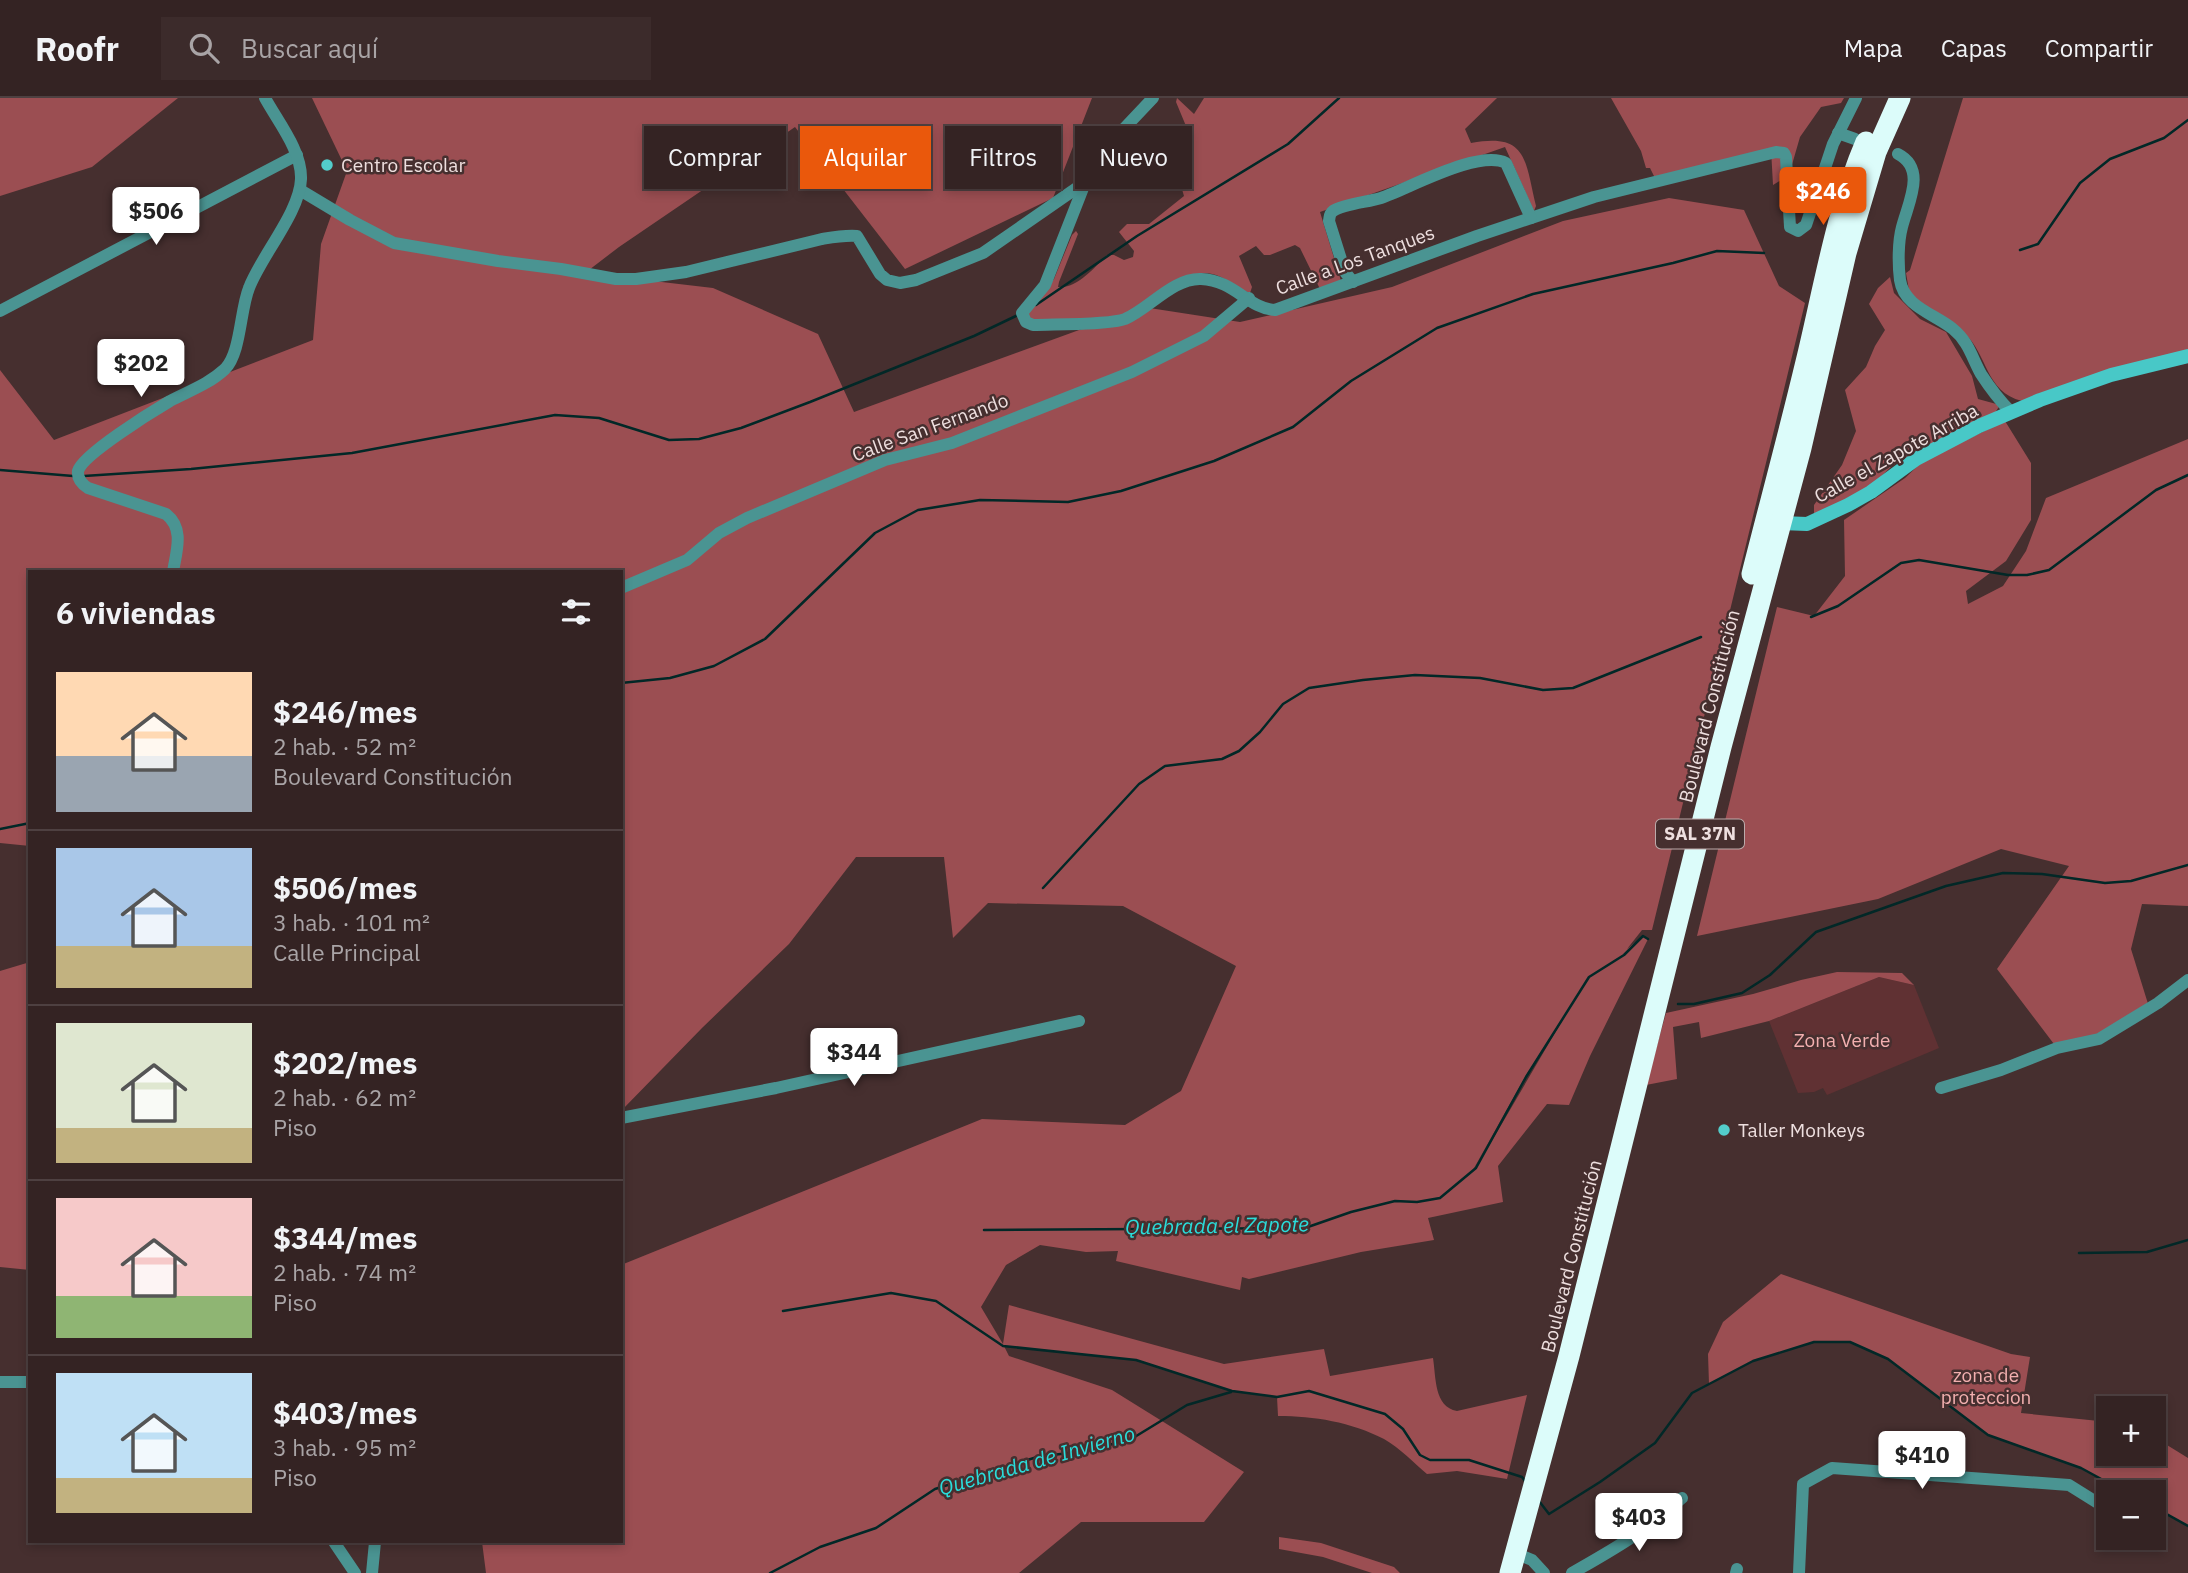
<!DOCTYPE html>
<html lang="es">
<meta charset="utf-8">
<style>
body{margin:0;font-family:"IBM Plex Sans",sans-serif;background:#3c2b2b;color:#f1f3f6;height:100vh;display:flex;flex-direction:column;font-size:26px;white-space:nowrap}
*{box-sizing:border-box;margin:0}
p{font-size:23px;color:#a9a4a6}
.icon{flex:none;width:38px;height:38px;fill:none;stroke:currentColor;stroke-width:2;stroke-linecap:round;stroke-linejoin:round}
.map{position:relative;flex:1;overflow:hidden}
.drawer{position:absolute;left:28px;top:472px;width:595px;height:973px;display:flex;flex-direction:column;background:#342323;border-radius:0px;box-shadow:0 4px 10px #0003,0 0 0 2px #4e4041}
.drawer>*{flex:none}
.guide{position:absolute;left:644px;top:28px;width:665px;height:63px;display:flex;gap:14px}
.fabs{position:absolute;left:2096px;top:1298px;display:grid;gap:14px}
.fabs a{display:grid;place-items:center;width:70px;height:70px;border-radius:0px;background:#342323;box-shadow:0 4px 10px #0003,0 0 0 2px #4e4041;font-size:35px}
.price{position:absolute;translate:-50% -60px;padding:0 16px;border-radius:7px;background:#fff;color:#222;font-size:23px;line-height:46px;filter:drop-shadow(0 2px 4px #0008)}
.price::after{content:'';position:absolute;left:50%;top:42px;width:21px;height:16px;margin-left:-10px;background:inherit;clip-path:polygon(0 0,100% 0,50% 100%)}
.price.on{background:#ea580c;color:#fff}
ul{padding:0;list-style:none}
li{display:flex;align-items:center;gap:21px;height:175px;padding:0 28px}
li+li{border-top:2px solid #4e4041}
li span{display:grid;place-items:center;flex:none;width:196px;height:140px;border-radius:0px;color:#555}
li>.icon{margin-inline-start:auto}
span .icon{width:84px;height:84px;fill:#fffc;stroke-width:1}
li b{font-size:30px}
h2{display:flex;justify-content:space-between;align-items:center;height:84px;padding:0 28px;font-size:30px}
.chip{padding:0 24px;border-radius:0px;background:#342323;box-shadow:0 4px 10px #0003,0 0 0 2px #4e4041;font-size:24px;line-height:63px}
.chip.on{background:#ea580c;color:#fff}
header{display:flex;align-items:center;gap:42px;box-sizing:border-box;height:98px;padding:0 35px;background:#342323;border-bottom:2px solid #4e4041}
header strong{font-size:33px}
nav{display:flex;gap:38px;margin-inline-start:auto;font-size:24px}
.search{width:490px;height:63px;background:#3c2b2b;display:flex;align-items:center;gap:18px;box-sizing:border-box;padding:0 24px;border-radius:0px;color:#a9a4a6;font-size:26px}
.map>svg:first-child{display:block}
.green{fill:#603133}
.forest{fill:#9b4e52;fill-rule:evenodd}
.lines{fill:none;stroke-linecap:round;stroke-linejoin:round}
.stream{stroke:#022827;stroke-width:2.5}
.street{stroke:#4a9492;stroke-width:12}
.secondary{stroke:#48c8c7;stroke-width:14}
.highway{stroke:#dcfcfa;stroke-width:21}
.poi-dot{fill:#53cdcb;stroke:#462f2f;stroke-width:2.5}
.labels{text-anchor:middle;stroke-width:5;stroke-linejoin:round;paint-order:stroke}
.shield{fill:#462f2f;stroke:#bcaaaa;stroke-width:2}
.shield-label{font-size:18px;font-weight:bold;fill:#eedfdf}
.poi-label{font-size:19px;fill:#eedfdf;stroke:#462f2f;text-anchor:start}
.street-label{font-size:19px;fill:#eedfdf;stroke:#462f2f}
.park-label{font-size:19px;fill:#f2afaf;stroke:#462f2f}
.water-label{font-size:21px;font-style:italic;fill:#2adddb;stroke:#462f2f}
</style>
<header>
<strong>Roofr</strong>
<div class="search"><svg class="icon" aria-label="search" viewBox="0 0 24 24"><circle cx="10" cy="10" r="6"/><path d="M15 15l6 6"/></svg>Buscar aquí</div>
<nav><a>Mapa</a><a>Capas</a><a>Compartir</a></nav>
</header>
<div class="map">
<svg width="2188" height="1475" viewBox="0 0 2188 1475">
<rect width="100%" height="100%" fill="#462f2f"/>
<path class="green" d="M1879 879 1914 887 1939 950 1827 997 1823 990 1814 994 1798 995 1769 923Z"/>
<g class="forest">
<path d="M0 0H178L92 69 0 98Z"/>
<path d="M312 0H1092L1053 100 905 171 795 29 619 149 585 175 713 190 818 236 854 314 1112 220 1032 223 1027 216 1054 181 1072 137 1076 133 1078 136 1059 184 1058 189C1077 191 1095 169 1107 157H1114L1124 162 1133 159 1134 153 1119 134 1127 126H1149L1184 98 1173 61 1167 58 1152 66C1144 56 1150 42 1159 35L1175 44 1186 28 1176 4 1177 0 1194 16 1204 0H1497L1465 31 1471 45C1528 34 1525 63 1536 108L1534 113 1505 49 1320 114 1341 183 1320 191 1300 150 1295 147 1270 157H1264L1256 148 1239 158 1252 189 1250 195C1238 192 1228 181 1216 177 1191 168 1163 196 1143 209L1240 224 1392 189 1563 123 1669 100 1744 112 1779 188 1805 205 1652 832H1642L1627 851 1643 838 1648 841 1590 958 1569 1007 1547 1006 1498 1068 1503 1104 1428 1120 1434 1142 1361 1154 1249 1181 1242 1179 1240 1192 1116 1163 1118 1153 1086 1154 1040 1147 1006 1167 981 1209 1003 1246 1009 1207 1224 1266 1324 1251 1330 1278 1433 1260C1436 1279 1434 1309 1457 1313L1527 1297 1507 1381 1457 1373 1427 1376C1414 1365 1400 1350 1384 1341 1351 1324 1314 1318 1278 1318L1277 1299 1232 1293 1136 1262 1004 1248 1009 1258 1112 1292 1244 1374 1204 1424H1081L1019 1475H486L482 1444H621V1167L982 1021 1125 1027 1181 993 1236 868 1123 808 988 805 953 840 944 759H856L789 846 702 930 621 1013V474H30V748L0 745V272L54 342 313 242 321 146 347 73ZM1573 904 1476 1070 1473 1072 1525 979Z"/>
<path d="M1611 0H1844L1841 5 1821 9 1800 39 1789 77 1773 87 1771 51 1655 80 1650 70H1646L1641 53Z"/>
<path d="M1963 0H2188V254L2022 303C1985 294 1988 256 1964 235 1947 221 1928 210 1910 198L1906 175 1910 172Z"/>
<path d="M1890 179 1894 195 1920 221 1946 234 1972 278 1978 301 2000 307 1993 318 1944 343 1923 348 1892 368 1861 398 1814 416V407L1842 367 1856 333 1845 292 1866 269 1875 248 1885 232 1869 206 1878 190Z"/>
<path d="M2005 323 2031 365V422L2006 463 1966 493 1968 506 2003 488 2026 453 2046 400 2188 341V808L2142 806 2131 851 2149 909 2095 937 2057 950 1997 871 2069 768 2001 751 1878 801 1697 838 1777 509 1814 518 1845 478 1844 422 1905 380 1923 363Z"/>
<path d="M30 864V1172L0 1169V873Z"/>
<path d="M1837 874 1902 875 1914 887 1879 879 1769 923 1701 940 1699 924 1673 929 1677 981 1646 987 1666 915 1753 896 1801 882Z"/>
<path d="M1781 1176 2011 1256 2030 1259 2021 1315 2109 1324V1356H2154V1339L2188 1360V1428L2154 1409V1395H2127L2081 1370 1988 1337 1888 1261 1850 1244H1814L1753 1263 1709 1286 1708 1256 1723 1224Z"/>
<path d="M1279 1439 1321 1445 1394 1469 1400 1475H1372L1323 1459 1279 1451Z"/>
</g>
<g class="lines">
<g class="stream">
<path d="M2020 152 2038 146 2080 85 2110 61 2164 40 2188 22"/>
<path d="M1036 207 1137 138 1288 46 1339 0"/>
<path d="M0 372 73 378"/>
<path d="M84 378 191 371 352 355 555 317 599 320 669 342 699 341 741 330 810 304 974 238 1018 217"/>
<path d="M1811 519 1838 508 1901 465 1919 462 2008 477H2027L2049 472 2156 392 2188 377"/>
<path d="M621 585 670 580 714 568 765 541 875 435 918 412 980 402 1068 404 1121 393 1214 363 1293 329 1351 283 1437 230 1533 196 1673 165 1717 153 1764 155"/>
<path d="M0 731 30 725"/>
<path d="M1043 790 1139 686 1165 668 1222 661 1239 653 1260 634 1283 606 1309 590 1363 582 1415 577 1480 580 1543 592 1573 590 1701 539"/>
<path d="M1678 906H1694L1742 895 1770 877 1816 834 1946 788 2003 775 2042 776 2105 785 2131 783 2188 767"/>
<path d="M984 1132 1305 1130 1351 1114 1395 1103 1417 1104 1440 1100 1476 1070 1526 979 1589 879 1624 857 1643 838 1648 841"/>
<path d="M2079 1155 2147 1154 2188 1142"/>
<path d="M783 1213 891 1195 936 1203 1003 1248 1136 1262 1232 1293 1277 1299 1309 1293 1385 1316 1403 1331 1420 1357 1430 1362H1469L1522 1379 1525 1383"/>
<path d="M1539 1403 1549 1416 1600 1384 1655 1345 1692 1295 1753 1263 1814 1244H1850L1888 1261 1988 1337 2081 1370 2127 1395"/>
<path d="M2154 1409 2188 1428"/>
<path d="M770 1475 820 1449 876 1430 935 1391 1037 1359 1092 1352 1133 1340 1187 1307 1231 1294"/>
</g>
<g class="street">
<path d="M1153 0 1100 56 1085 85 1045 187 1022 215 1026 224 1033 227C1053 226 1109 227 1125 221 1150 210 1173 180 1201 181 1234 182 1249 211 1275 212L1477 138 1594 99 1776 54 1784 55 1786 59 1790 129 1798 133 1806 127 1833 46 1856 0"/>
<path d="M1838 35 1855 41"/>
<path d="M1898 56C1927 71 1908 105 1902 129 1898 144 1898 166 1900 182 1904 209 1935 216 1953 231 1969 244 1972 260 1981 276 1990 290 2000 303 2011 314"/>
<path d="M300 92 350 122 394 145 498 163 561 171 616 181H636L686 174 822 141C834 139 845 137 857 138L880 176 887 182 900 185 916 182 983 155 1084 85"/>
<path d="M1353 184 1345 174 1329 123C1330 118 1329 116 1333 113 1343 106 1369 104 1381 100 1410 90 1479 51 1506 65L1531 120"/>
<path d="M0 213 297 57"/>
<path d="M173 474C176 454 185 431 166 416L88 390C82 386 77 381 78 373 82 357 153 313 170 303 189 293 209 286 225 271 241 255 240 212 249 190 261 158 300 114 301 81 302 53 278 24 265 0"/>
<path d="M621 490 687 462 719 435 747 420 885 362 952 345 1132 274 1204 238 1249 200"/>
<path d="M1941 990 2001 972 2057 950 2099 941 2158 905 2188 882"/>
<path d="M621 1020 776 990 1079 923"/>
<path d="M0 1284H30"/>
<path d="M334 1444 355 1475"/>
<path d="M1515 1455 1532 1462 1544 1475"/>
<path d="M372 1475 375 1444"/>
<path d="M1572 1475C1611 1453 1649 1431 1682 1400"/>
<path d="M1736 1475 1737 1471"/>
<path d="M1799 1475 1803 1386 1832 1370 2069 1387 2109 1412"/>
</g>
<path class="secondary" d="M1781 425 1807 426 1848 407 1871 394 1916 361 1979 328 2040 302 2111 277 2188 258"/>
<g class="highway">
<path d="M1752 476C1770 405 1789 335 1806 264 1824 190 1836 114 1866 44"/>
<path d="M1510 1475 1569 1258 1721 649 1801 350 1846 155 1876 54 1900 0"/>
</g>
</g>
<g class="poi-dot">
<circle cx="327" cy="67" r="7"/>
<circle cx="1724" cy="1032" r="7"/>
</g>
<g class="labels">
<rect class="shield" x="1656" y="721.5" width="88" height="29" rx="5"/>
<g class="shield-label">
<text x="1700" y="742">SAL 37N</text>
</g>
<g class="poi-label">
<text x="341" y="74">Centro Escolar</text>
<text x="1738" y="1039">Taller Monkeys</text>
</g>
<g class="street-label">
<text transform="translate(1355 162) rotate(-20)" y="7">Calle a Los Tanques</text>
<text transform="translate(930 329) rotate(-20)" y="7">Calle San Fernando</text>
<text transform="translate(1896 355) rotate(-29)" y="7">Calle el Zapote Arriba</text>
<text transform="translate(1709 608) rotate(-76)" y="7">Boulevard Constitución</text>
<text transform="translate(1571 1158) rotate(-76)" y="7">Boulevard Constitución</text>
</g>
<g class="park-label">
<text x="1842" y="949">Zona Verde</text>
<text x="1986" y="1284">zona de<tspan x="1986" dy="22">proteccion</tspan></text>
</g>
<g class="water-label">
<text transform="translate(1217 1128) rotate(-1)" y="7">Quebrada el Zapote</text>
<text transform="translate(1037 1363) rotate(-16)" y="7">Quebrada de Invierno</text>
</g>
</g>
</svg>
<div class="fabs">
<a>+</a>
<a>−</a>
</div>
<b class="price on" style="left:1823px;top:129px">$246</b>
<b class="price" style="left:156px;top:149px">$506</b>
<b class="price" style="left:141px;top:301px">$202</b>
<b class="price" style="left:854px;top:990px">$344</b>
<b class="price" style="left:1922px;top:1393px">$410</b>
<b class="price" style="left:1639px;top:1455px">$403</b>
<div class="guide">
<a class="chip">Comprar</a>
<a class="chip on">Alquilar</a>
<a class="chip">Filtros</a>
<a class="chip">Nuevo</a>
</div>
<section class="drawer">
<h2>6 viviendas<svg class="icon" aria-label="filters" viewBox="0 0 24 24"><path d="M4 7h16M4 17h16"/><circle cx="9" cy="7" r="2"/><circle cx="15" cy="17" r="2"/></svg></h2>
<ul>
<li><span style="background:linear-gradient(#ffd9b3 60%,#9aa5b1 0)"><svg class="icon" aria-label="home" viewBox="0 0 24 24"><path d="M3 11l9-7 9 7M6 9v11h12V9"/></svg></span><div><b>$246/mes</b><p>2 hab. · 52 m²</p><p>Boulevard Constitución</p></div></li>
<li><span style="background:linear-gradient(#a9c7e8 70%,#c2b280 0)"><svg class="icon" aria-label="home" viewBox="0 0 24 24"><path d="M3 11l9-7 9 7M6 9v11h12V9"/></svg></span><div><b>$506/mes</b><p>3 hab. · 101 m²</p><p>Calle Principal</p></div></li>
<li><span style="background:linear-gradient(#dfe7d0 75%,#c2b280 0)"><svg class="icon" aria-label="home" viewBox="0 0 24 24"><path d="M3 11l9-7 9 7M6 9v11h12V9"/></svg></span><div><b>$202/mes</b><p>2 hab. · 62 m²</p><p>Piso</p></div></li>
<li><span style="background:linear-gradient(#f6c9c9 70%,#8fb573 0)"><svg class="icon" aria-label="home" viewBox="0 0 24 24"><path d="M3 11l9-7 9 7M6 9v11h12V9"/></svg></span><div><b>$344/mes</b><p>2 hab. · 74 m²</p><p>Piso</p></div></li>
<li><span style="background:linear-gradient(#bfe0f5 75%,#c2b280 0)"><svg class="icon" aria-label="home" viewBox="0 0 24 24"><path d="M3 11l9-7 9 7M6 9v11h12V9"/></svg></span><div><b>$403/mes</b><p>3 hab. · 95 m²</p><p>Piso</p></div></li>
</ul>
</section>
</div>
